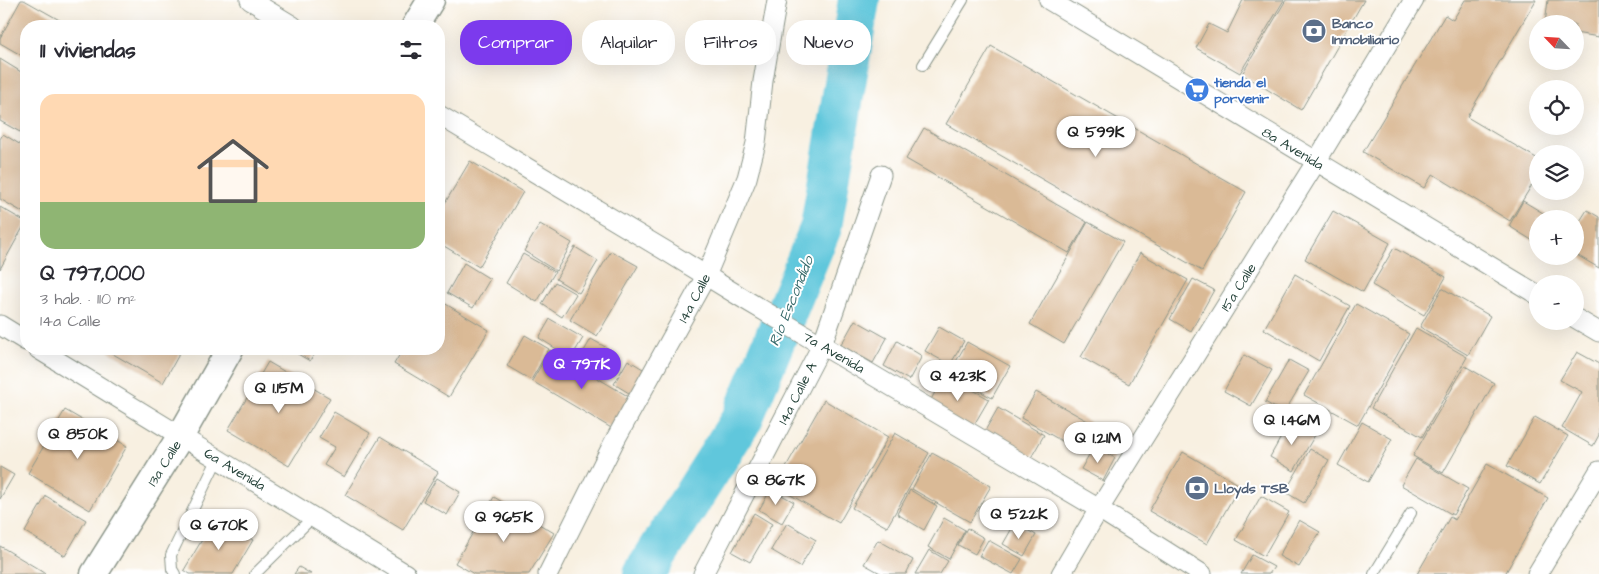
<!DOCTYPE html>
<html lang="es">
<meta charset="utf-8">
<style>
body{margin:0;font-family:"Architects Daughter",sans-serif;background:#f7f7f7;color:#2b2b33;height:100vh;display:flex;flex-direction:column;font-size:19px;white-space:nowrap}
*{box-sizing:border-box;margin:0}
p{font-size:16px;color:#7c7c81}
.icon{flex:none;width:28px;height:28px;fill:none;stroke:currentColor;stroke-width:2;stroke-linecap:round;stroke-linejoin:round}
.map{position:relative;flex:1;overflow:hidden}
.panel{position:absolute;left:20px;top:20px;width:425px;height:335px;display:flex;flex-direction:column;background:#fff;border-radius:20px;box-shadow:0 5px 20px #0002}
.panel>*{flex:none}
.guide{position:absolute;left:460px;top:20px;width:475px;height:45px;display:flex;gap:10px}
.needle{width:32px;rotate:295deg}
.controls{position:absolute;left:1529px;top:15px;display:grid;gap:10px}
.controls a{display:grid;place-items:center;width:55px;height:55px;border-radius:50%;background:#fff;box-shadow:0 5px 20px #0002;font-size:25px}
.price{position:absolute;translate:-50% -42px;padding:0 11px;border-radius:18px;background:#fff;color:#222;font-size:16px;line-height:32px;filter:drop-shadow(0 1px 2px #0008)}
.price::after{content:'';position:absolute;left:50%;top:30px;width:15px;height:11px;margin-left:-8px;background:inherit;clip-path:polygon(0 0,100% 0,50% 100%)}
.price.on{background:#7c3aed;color:#fff}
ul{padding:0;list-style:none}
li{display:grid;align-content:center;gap:10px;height:265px;padding:0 20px}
li span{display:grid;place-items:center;height:155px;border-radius:15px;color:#555}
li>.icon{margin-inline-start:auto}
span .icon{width:90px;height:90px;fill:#fffc;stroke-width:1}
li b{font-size:21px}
h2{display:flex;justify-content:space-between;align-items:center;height:60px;padding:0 20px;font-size:21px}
.tag{padding:0 18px;border-radius:20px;background:#fff;box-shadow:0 5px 20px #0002;font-size:18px;line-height:45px}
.tag.on{background:#7c3aed;color:#fff}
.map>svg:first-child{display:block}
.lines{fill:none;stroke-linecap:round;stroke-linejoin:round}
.river{stroke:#60c7dc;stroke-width:42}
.building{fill:#daba96}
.lane-casing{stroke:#8c968a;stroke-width:12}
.street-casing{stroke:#8c968a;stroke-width:21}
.secondary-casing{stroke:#8c968a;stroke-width:29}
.lane{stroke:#fff;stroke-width:10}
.street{stroke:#fff;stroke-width:19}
.secondary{stroke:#fff;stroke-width:26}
.labels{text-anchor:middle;stroke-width:4;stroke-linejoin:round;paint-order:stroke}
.service-label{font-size:14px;font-weight:bold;fill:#4e5e75;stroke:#fff;text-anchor:start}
.shop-label{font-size:14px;font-weight:bold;fill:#366cbe;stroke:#fff;text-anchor:start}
.street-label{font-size:14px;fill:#1f3d34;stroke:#fff}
.water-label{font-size:15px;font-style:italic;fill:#326666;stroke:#fff}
</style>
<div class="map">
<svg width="1599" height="574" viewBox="0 0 1599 574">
<rect width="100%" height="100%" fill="#fff"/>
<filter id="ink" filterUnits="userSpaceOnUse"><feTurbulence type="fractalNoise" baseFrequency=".02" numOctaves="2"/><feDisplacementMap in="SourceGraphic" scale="10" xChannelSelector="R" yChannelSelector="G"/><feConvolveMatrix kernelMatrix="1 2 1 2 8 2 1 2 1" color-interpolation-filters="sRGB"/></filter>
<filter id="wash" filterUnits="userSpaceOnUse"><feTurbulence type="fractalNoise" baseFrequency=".0096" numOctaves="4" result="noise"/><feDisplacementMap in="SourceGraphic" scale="20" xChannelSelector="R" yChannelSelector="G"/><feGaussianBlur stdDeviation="1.12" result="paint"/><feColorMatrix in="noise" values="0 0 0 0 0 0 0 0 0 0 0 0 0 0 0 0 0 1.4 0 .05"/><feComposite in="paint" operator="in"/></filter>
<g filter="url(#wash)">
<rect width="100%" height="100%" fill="#f8f0e1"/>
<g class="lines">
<path class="river" d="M644 574 742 419 821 227 859 0"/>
</g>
<g id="blocks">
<g class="building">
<path d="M21 0H24L70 26H26V58L0 43V38Z"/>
<path d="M1243 0H1284L1240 73 1196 48 1209 24 1227 33Z"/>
<path d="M1286 0H1364L1301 110 1242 74Z"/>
<path d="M1465 0H1536L1467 117 1538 159V175L1510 221 1433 174 1424 188 1363 152 1445 15 1453 20Z"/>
<path d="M1548 0H1599V37L1575 33V24H1545Z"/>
<path d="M991 46 1246 192 1202 271 946 124Z"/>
<path d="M0 59 26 75V120L20 132 0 121Z"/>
<path d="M924 128 1087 222 1069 253 906 159Z"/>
<path d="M3 134 26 148V214L0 199V139Z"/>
<path d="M470 161 523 192 479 267 439 243V213Z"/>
<path d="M1523 201 1553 219H1538V244L1509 226Z"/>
<path d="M0 207 26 222 0 269Z"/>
<path d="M1587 210 1599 217V268L1575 254V229Z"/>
<path d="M1333 211 1390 243 1363 292 1305 259Z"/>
<path d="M1088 222 1123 242 1064 344 1030 324Z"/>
<path d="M540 224 572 243 556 271 524 251Z"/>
<path d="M575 247 598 261 579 293 556 279Z"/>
<path d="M1394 248 1446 277 1424 315 1372 285Z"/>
<path d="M611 251 638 266 597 336 570 320Z"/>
<path d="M1140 253 1188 280 1129 384 1081 357Z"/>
<path d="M523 254 555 272 537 302 506 283Z"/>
<path d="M464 263 490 279 473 308 447 293Z"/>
<path d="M1295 274 1350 306 1319 361 1264 329Z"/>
<path d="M1193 279 1214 290 1191 331 1170 319Z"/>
<path d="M555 282 576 294 562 317 542 304Z"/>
<path d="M1442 288 1490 316 1468 355 1420 327Z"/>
<path d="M439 300 489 330 449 397 394 364 403 349H439Z"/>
<path d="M1356 304 1409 334 1358 425 1304 395Z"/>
<path d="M550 319 583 338 571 358 539 338Z"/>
<path d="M855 320 887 338 873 363 841 345Z"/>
<path d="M939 327 964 341 950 365 925 351Z"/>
<path d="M1416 328 1467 357 1422 437 1371 408Z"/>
<path d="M525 335 549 349 531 380 507 366Z"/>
<path d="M591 339 609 349 595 373 577 363Z"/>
<path d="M897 341 922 356 909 380 884 366Z"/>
<path d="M967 342 1010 366 992 398 949 374Z"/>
<path d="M109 349H182L163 383 108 351Z"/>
<path d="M289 349H318L310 361Z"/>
<path d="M550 350 631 398 613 429 532 381Z"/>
<path d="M1577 352 1599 364V435L1593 446 1562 428 1582 392 1560 380Z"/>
<path d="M1244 355 1272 370 1251 406 1224 391Z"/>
<path d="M628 360 648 372 634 396 614 384Z"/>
<path d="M1289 360 1309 371 1284 413 1265 402Z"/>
<path d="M268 362 330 398 289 466 228 430Z"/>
<path d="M1465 366 1494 383 1443 473 1413 456Z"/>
<path d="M945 374 989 399 971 430 928 405Z"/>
<path d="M1036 392 1100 428 1085 454 1021 418Z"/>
<path d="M824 400 888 437 839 523 775 486Z"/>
<path d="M998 408 1044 435 1028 463 982 436Z"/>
<path d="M65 410 127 446 90 510 28 473Z"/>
<path d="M334 412 370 433 344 477 324 465 335 447 319 438Z"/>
<path d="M1535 417 1568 436 1540 484 1507 466Z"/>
<path d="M1290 421 1315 435 1294 471 1270 457Z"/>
<path d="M1362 422 1392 439 1368 482 1338 465Z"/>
<path d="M895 433 929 453 887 527 852 508Z"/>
<path d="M380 437 438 472 403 530 345 495Z"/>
<path d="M1094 446 1115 458 1103 481 1081 469Z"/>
<path d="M1310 449 1329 460 1304 503 1285 492Z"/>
<path d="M1183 452 1240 485 1207 544 1149 511Z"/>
<path d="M932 453 991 486 970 522 912 489Z"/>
<path d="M1416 459 1468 489 1453 515 1401 485Z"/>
<path d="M1487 464 1548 498 1505 574H1417L1450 517 1455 520Z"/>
<path d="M0 467 14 475 0 499Z"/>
<path d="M437 478 460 492 447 515 423 501Z"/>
<path d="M771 489 794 502 782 523 759 510Z"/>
<path d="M910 490 937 506 924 530 897 514Z"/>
<path d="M46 496 86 520 65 556 25 532Z"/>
<path d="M1261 496 1289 512 1264 556 1236 540Z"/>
<path d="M494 497 554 533 529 574H474L455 563Z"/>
<path d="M754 513 772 524 750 562 732 552Z"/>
<path d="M215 518 253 540 233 574H190L184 570Z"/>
<path d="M944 518 965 530 949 559 928 547Z"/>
<path d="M1299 520 1320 532 1299 567 1279 556Z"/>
<path d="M787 523 816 540 800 567 771 550Z"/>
<path d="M1015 523 1036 535 1024 556 1003 544Z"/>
<path d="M967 528 984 538 975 554 958 545Z"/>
<path d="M878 540 913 560 906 574H882L864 564Z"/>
<path d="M988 540 1022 559 1013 574 979 556Z"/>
<path d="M0 546 45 573 44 574H0Z"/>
<path d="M929 550 948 561 940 574H915Z"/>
<path d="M1252 555 1274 567 1269 574H1241Z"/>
<path d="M299 567 311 574H294Z"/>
</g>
</g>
</g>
<g filter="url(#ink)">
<use href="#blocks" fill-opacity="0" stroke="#8c968a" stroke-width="1"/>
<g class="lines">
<defs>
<g id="lane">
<path d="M923 65 963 0"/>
<path d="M175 574 172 569 171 555 218 458"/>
<path d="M255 574 313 517"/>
<path d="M1374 574 1411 513"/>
</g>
<g id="street">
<path d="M250 0 293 26"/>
<path d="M1049 0 1538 295"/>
<path d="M439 115 666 251 749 302 1099 509 1202 574"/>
<path d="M1575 318 1599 332"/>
<path d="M0 325 26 341"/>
<path d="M38 349 406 574"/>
<path d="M548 574 614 442 706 276 747 178 756 143 763 81 777 0"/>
<path d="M703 574 822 345 881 175"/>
<path d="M1061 574 1099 509 1316 162 1414 0"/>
<path d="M1537 574 1599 471"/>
</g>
<g id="secondary">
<path d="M415 26 431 0"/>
<path d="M94 574 180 437 230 349"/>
</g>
</defs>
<use href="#lane" class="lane-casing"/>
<use href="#street" class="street-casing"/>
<use href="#secondary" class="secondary-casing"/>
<use href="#lane" class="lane"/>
<use href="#street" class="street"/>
<use href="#secondary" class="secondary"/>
</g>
</g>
<defs>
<symbol id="bank-disc" viewBox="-11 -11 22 22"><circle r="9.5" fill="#5c6f8a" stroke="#fff"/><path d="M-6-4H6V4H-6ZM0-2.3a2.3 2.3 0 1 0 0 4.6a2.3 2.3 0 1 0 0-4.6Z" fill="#fff"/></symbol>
<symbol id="supermarket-disc" viewBox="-11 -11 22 22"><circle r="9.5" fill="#3f7fe0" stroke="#fff"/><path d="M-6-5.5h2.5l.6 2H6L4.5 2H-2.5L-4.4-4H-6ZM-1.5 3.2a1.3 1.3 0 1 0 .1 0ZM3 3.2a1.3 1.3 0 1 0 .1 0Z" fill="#fff"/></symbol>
</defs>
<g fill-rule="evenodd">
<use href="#bank-disc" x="1300" y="17" width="28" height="28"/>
<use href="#supermarket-disc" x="1183" y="76" width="28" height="28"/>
<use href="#bank-disc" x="1183" y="474" width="28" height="28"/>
</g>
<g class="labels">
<g class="service-label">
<text x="1332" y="28">Banco<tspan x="1332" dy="16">Inmobiliario</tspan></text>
<text x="1214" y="493">Lloyds TSB</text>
</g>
<g class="shop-label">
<text x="1214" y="87">tienda el<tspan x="1214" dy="16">porvenir</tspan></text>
</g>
<g class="street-label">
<text transform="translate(1293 148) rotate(31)" y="5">8a Avenida</text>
<text transform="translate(1238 287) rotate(-58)" y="5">15a Calle</text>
<text transform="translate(694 298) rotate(-62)" y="5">14a Calle</text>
<text transform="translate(834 352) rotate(30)" y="5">7a Avenida</text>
<text transform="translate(797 393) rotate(-63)" y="5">14a Calle A</text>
<text transform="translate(164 463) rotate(-58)" y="5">13a Calle</text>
<text transform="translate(235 469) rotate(31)" y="5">6a Avenida</text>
</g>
<g class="water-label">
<text transform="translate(791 301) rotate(-68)" y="5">Río Escondido</text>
</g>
</g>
</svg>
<div class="controls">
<a><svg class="needle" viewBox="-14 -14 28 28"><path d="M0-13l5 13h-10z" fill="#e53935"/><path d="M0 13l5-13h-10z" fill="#7c7c81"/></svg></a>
<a><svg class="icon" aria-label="locate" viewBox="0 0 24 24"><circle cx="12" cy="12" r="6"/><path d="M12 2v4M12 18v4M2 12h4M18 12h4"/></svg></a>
<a><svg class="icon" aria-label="layers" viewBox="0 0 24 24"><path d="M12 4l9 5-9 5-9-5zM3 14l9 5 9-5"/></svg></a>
<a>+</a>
<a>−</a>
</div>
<b class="price" style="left:1096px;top:158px">Q 599K</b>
<b class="price on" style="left:582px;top:390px">Q 797K</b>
<b class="price" style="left:958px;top:402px">Q 423K</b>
<b class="price" style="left:279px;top:414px">Q 1.15M</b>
<b class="price" style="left:1292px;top:446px">Q 1.46M</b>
<b class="price" style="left:78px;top:460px">Q 850K</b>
<b class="price" style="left:1098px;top:464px">Q 1.21M</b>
<b class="price" style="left:776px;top:506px">Q 867K</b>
<b class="price" style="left:1019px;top:540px">Q 522K</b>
<b class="price" style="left:504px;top:543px">Q 965K</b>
<b class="price" style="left:219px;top:551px">Q 670K</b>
<div class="guide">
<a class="tag on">Comprar</a>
<a class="tag">Alquilar</a>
<a class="tag">Filtros</a>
<a class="tag">Nuevo</a>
</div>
<section class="panel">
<h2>11 viviendas<svg class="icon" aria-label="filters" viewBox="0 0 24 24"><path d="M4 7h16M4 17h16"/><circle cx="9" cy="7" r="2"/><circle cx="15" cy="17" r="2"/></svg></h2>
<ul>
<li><span style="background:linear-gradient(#ffd9b3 70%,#8fb573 0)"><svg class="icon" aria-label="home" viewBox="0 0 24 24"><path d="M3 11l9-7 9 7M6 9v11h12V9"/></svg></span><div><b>Q 797,000</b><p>3 hab. · 110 m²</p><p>14a Calle</p></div></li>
</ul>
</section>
</div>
